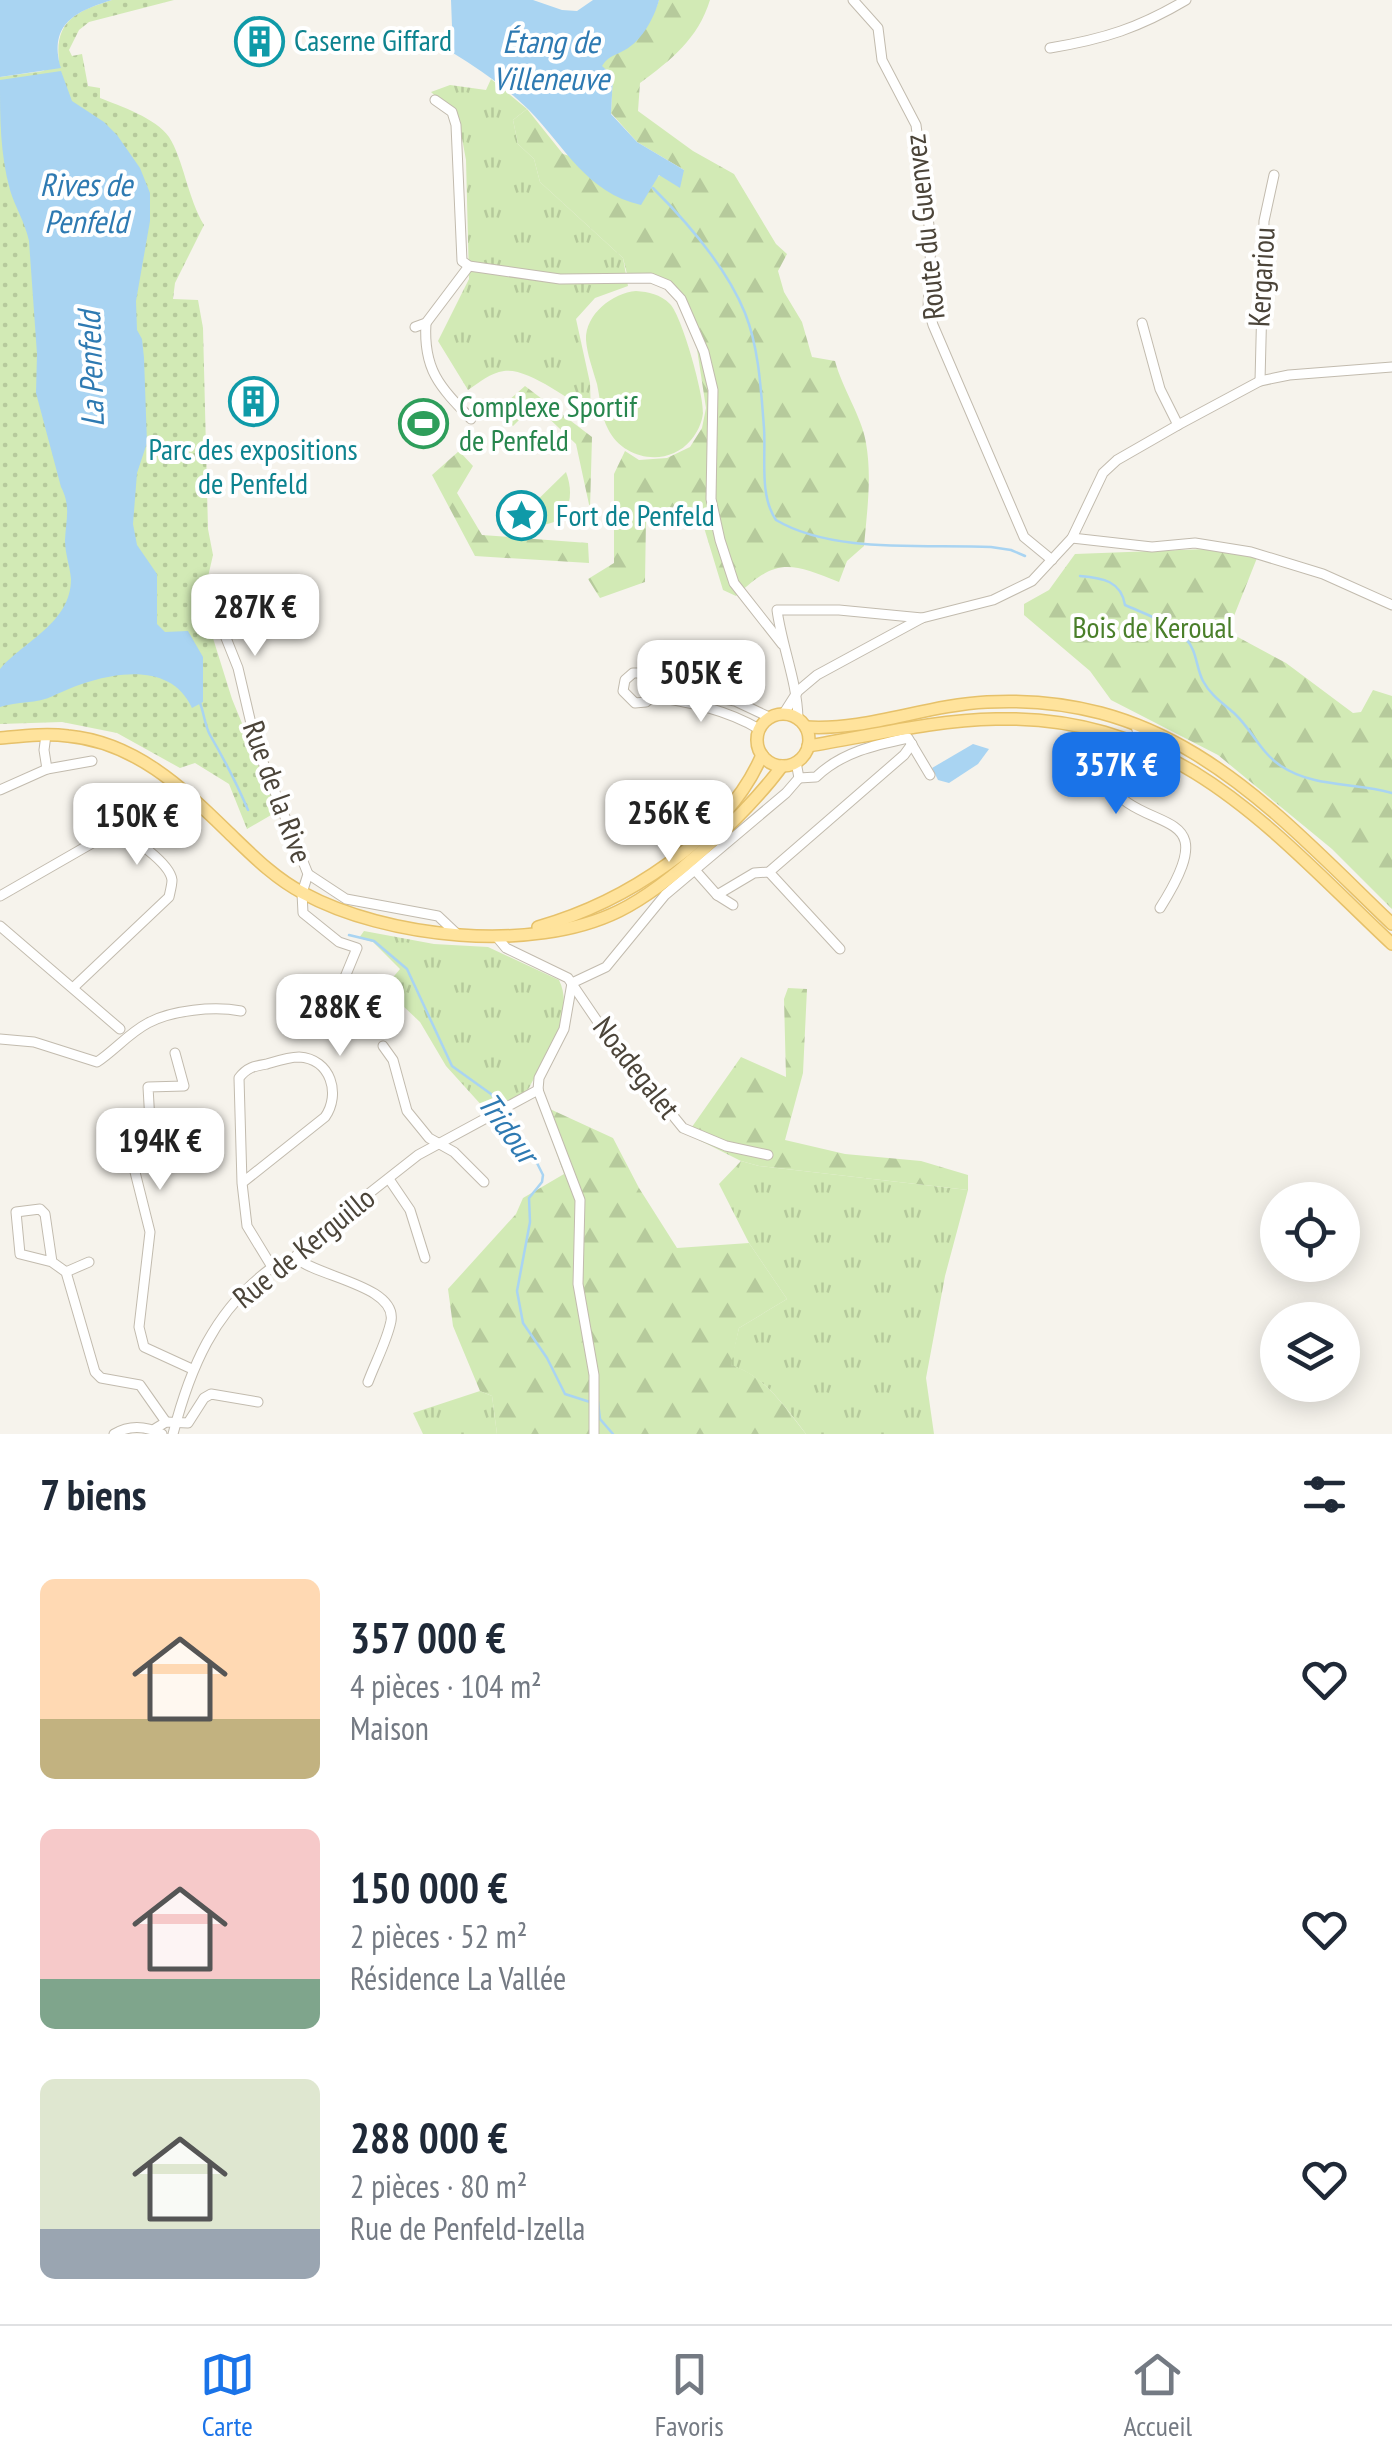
<!DOCTYPE html>
<html lang="fr">
<meta charset="utf-8">
<style>
body{margin:0;font-family:"PT Sans Narrow",sans-serif;background:#f6f6f7;color:#1f2937;height:100vh;display:flex;flex-direction:column;font-size:38px;white-space:nowrap}
*{box-sizing:border-box;margin:0}
p{font-size:32px;color:#747a83}
.icon{flex:none;width:55px;height:55px;fill:none;stroke:currentColor;stroke-width:2;stroke-linecap:round;stroke-linejoin:round}
.map{position:relative;height:1434px;overflow:hidden}
.drawer{display:flex;flex-direction:column;background:#fff;flex:1}
.drawer>*{flex:none}
.buttons{position:absolute;left:1260px;top:1182px;display:grid;gap:20px}
.buttons a{display:grid;place-items:center;width:100px;height:100px;border-radius:50%;background:#fff;box-shadow:0 5px 25px #0003;font-size:50px}
.price{position:absolute;translate:-50% -85px;padding:0 22px;border-radius:20px;background:#fff;color:#222;font-size:32px;line-height:65px;filter:drop-shadow(0 2px 5px #0008)}
.price::after{content:'';position:absolute;left:50%;top:60px;width:30px;height:22px;margin-left:-15px;background:inherit;clip-path:polygon(0 0,100% 0,50% 100%)}
.price.selected{background:#1a73e8;color:#fff}
ul{padding:0;list-style:none}
li{display:flex;align-items:center;gap:30px;height:250px;padding:0 40px}
li span{display:grid;place-items:center;flex:none;width:280px;height:200px;border-radius:15px;color:#555}
li>.icon{margin-inline-start:auto}
span .icon{width:120px;height:120px;fill:#fffc;stroke-width:1}
li b{font-size:42px}
h2{display:flex;justify-content:space-between;align-items:center;height:120px;padding:0 40px;font-size:42px}
.dock{display:flex;justify-content:space-around;align-items:center;height:140px;border-top:2px solid #e0e1e3;background:#fff;font-size:28px;color:#747a83}
.dock a{display:grid;justify-items:center;gap:5px}
.dock .selected{color:#1a73e8}
.map>svg:first-child{display:block}
.grass{fill:url(#grass-tufts)}
.forest{fill:url(#forest-firs)}
.park{fill:url(#park-dots)}
.garden{fill:#d2eab5}
.water{fill:#a9d4f2}
.lines{fill:none;stroke-linecap:round;stroke-linejoin:round}
.stream{stroke:#a9d4f2;stroke-width:2.5}
.minor-casing{stroke:#c2bbae;stroke-width:11}
.major-casing{stroke:#e6c16a;stroke-width:14}
.minor{stroke:#fff;stroke-width:9}
.major{stroke:#ffe39c;stroke-width:11}
.labels{text-anchor:middle;stroke-width:8;stroke-linejoin:round;paint-order:stroke}
.culture-label{font-size:30px;fill:#0d838f;stroke:#fff;text-anchor:start}
.street-label{font-size:30px;fill:#4b4439;stroke:#fff}
.leisure-label{font-size:30px;fill:#27864d;stroke:#fff;text-anchor:start}
.park-label{font-size:30px;fill:#4a7f2a;stroke:#fff}
.water-label{font-size:32px;font-style:italic;fill:#2e7ab2;stroke:#fff}
</style>
<div class="map">
<svg width="1392" height="1434" viewBox="0 0 1392 1434">
<defs>
<pattern id="grass-tufts" width="24" height="20" patternUnits="userSpaceOnUse" patternTransform="scale(2.5)"><rect width="24" height="20" fill="#d2eab5"/><path d="M3 7l-1-3M5 7V3M7 7l1-3M15 17l-1-3M17 17v-4M19 17l1-3" fill="none" stroke="#b6ca9c"/></pattern>
<pattern id="forest-firs" width="22" height="20" patternUnits="userSpaceOnUse" patternTransform="scale(2.5)"><rect width="22" height="20" fill="#d2eab5"/><path d="M5 1l3.5 6h-7zM16 11l3.5 6h-7z" fill="#b6ca9c"/></pattern>
<pattern id="park-dots" width="8" height="8" patternUnits="userSpaceOnUse" patternTransform="scale(2.5)"><rect width="8" height="8" fill="#d2eab5"/><path d="M2 2h.1M6 6h.1" fill="none" stroke="#b6ca9c" stroke-width="1.8" stroke-linecap="round"/></pattern>
</defs>
<rect width="100%" height="100%" fill="#f6f3ec"/>
<g class="grass">
<path d="M491 79 527 109 513 120 518 144 534 159 540 182 623 258 628 286 595 298 576 319 590 383 591 413C571 401 527 367 504 371 490 373 480 382 468 390L438 341 469 279 466 160 458 117 431 92 450 85 486 90Z"/>
<path d="M364 931 434 944 488 947 559 980C576 1014 544 1059 529 1088L522 1096 484 1108 446 1066 420 1022 384 988 400 969 373 942 359 938Z"/>
<path d="M741 1161 759 1166 968 1190 945 1276 926 1378 934 1434H806C785 1407 764 1375 730 1365L739 1328 787 1299 749 1243 719 1184Z"/>
<path d="M480 1391 492 1396 497 1434H423L413 1413Z"/>
</g>
<g class="forest">
<path d="M659 0H710C698 39 671 60 640 83L638 111 693 151 734 174 776 244 787 254 778 271 784 292 802 322 812 357 835 361C842 388 862 417 866 443 872 477 867 512 864 546L847 561 839 582C789 562 776 558 736 596L723 590 702 521 692 512 646 518 645 582 600 598 588 579 614 563V474L625 451 639 460 667 458 690 447 702 428 706 408 693 323 668 285 628 278 623 258 540 182 534 159 518 144 513 120 527 109 563 154 654 180 660 175 684 170 637 142 611 113 613 76 601 66C620 41 650 31 659 0Z"/>
<path d="M525 386 592 437 590 509 576 444 541 411 526 413 513 426 498 410Z"/>
<path d="M459 451 473 466 457 493 482 535 588 543 589 563 475 556 432 475Z"/>
<path d="M566 472C580 509 556 538 519 518Z"/>
<path d="M1207 549 1257 558 1230 626 1234 635 1286 663 1353 713 1361 712 1373 690 1392 696V909L1332 849 1218 755 1111 700 1090 671 1024 615V604L1049 590 1075 554Z"/>
<path d="M788 988 807 989 803 1073 785 1140 845 1154 921 1161 968 1175V1190L759 1166 741 1161 687 1134 741 1057 786 1077 784 999Z"/>
<path d="M539 1104 613 1138 639 1188 677 1248 749 1243 787 1299 739 1328 731 1365C764 1375 785 1407 806 1434H497L492 1396 480 1391 453 1326 448 1289 516 1214 523 1198 564 1174Z"/>
</g>
<path class="park" d="M112 0H174L89 22 79 30 69 50 72 56 82 54 88 86 100 88V98C120 106 156 118 169 137 183 158 188 199 204 225L175 283 173 299 198 300 203 328 208 529 213 555 202 603 232 699 278 811 247 829 229 784 195 763 180 768 117 733 62 722 0 724V77L43 71 59 62C54 19 78 11 112 0Z"/>
<path class="garden" d="M636 291C649 292 660 294 670 304 682 316 704 395 703 413 702 423 697 433 691 440 668 468 623 460 608 429 601 416 600 398 597 384 593 370 587 354 586 340 585 314 613 293 636 291Z"/>
<g class="water">
<path d="M0 0H112C77 11 48 23 61 68L0 77Z"/>
<path d="M451 0H533L562 10 577 11 593 0H659C654 19 640 44 621 52 611 57 608 57 602 66L613 76 611 114 637 142 684 170 680 188 659 175 641 205C587 193 565 147 529 110 507 88 479 69 453 53Z"/>
<path d="M61 71 72 101 104 122 117 135 140 168 150 193V221L136 301 137 330 142 339 144 358 147 443 137 473 133 524 137 545 157 574V624L165 632 188 631 203 657V702L192 708C168 654 93 676 53 696 37 704 17 701 0 707V669C24 641 71 623 71 579 70 566 65 554 65 540 66 519 71 506 61 487L36 393 37 354 29 241C25 222 15 207 10 190 0 153 0 118 0 80Z"/>
<path d="M973 744 989 749 978 764 949 783 938 780 932 768Z"/>
</g>
<g class="lines">
<g class="stream">
<path d="M653 188C688 223 726 266 745 313 759 348 761 390 764 428 766 457 759 495 776 520 833 554 925 544 991 547L1011 550 1025 556"/>
<path d="M1080 576C1103 578 1121 581 1125 605 1145 614 1170 622 1186 639 1197 650 1196 668 1203 681 1211 696 1224 704 1235 714 1252 730 1260 752 1281 766 1314 788 1355 782 1392 793"/>
<path d="M200 703C204 713 205 726 210 735 224 759 237 784 248 810"/>
<path d="M349 935 374 941 407 969 452 1066 491 1094 501 1107"/>
<path d="M506 1114 527 1143 543 1175 542 1182 529 1198 530 1222 517 1291 523 1323 547 1358 565 1394 590 1402"/>
<path d="M598 1402 600 1419 613 1434"/>
</g>
<defs>
<g id="minor">
<path d="M853 0 878 28 882 60 916 125 931 241 928 308 933 325 1024 537 1052 560"/>
<path d="M1050 48C1104 39 1139 28 1186 0"/>
<path d="M435 100 452 112 456 125 462 261 469 266 560 279 651 278 668 285 681 299 704 352 713 390 711 499 720 540 734 583 782 644"/>
<path d="M426 323C423 370 440 387 471 419"/>
<path d="M1142 323 1160 389 1178 425"/>
<path d="M415 327 426 323 469 266"/>
<path d="M1260 381 1264 221 1274 175"/>
<path d="M1072 538 1152 547 1195 543 1251 552 1323 574 1392 605"/>
<path d="M224 633 238 668 256 745 308 874 302 893 303 913 339 942 357 948 345 977"/>
<path d="M655 686 735 701 769 717"/>
<path d="M652 696 655 686 645 673H633L625 680 623 691 635 703 646 702 652 696C691 703 725 709 759 729"/>
<path d="M784 713 798 691 817 675 922 618 993 600 1032 581 1072 538 1103 473 1117 460 1178 425 1260 381 1289 375 1392 367"/>
<path d="M798 718C797 681 782 647 777 610H839L922 618"/>
<path d="M1136 725 1140 744 1121 761 1105 768 1104 777C1139 840 1230 798 1160 908"/>
<path d="M46 735 44 750 47 769"/>
<path d="M1069 740 1111 754 1121 761"/>
<path d="M796 762 799 778"/>
<path d="M799 778 816 777C842 752 875 745 908 738L930 775"/>
<path d="M0 790 47 769 92 761"/>
<path d="M694 869 717 895 754 873 769 872 904 755 912 744"/>
<path d="M769 872 840 949"/>
<path d="M308 874 346 899 438 916 457 934"/>
<path d="M717 895 733 905"/>
<path d="M0 896 115 830C130 835 170 863 172 880 172 885 170 892 169 897L75 986"/>
<path d="M0 926 120 1029"/>
<path d="M496 936 506 948 568 978 604 1031 683 1128 726 1146 768 1155"/>
<path d="M572 983 606 967 665 895 786 793 799 778"/>
<path d="M0 1039 34 1042 97 1062C115 1050 129 1033 148 1023 172 1010 214 1006 241 1011"/>
<path d="M383 1046 393 1060 407 1111 429 1138 454 1152 484 1182"/>
<path d="M175 1053 184 1086 148 1087 151 1139 132 1160 150 1232 139 1327 144 1347 192 1369"/>
<path d="M538 1090 580 1200 578 1284 594 1375V1434"/>
<path d="M538 1090 539 1078 564 1029 572 983"/>
<path d="M389 1179 410 1210 425 1258"/>
<path d="M242 1183 239 1078C247 1067 255 1066 267 1064 277 1061 289 1057 299 1057 331 1059 341 1094 325 1117L242 1183 247 1226 272 1267"/>
<path d="M296 1258C318 1277 397 1286 391 1321 387 1341 375 1363 368 1382"/>
<path d="M52 1262 45 1214 40 1209 16 1212 20 1254 52 1262 66 1272 95 1372 101 1378 140 1385 166 1422"/>
<path d="M66 1272 89 1262"/>
<path d="M153 1430 166 1422 188 1423 204 1398 211 1394 258 1402"/>
<path d="M114 1434C129 1425 146 1426 162 1434"/>
<path d="M173 1434C190 1368 214 1311 270 1269 276 1264 285 1264 292 1260 298 1256 300 1248 306 1243L418 1155 538 1090"/>
</g>
<g id="major">
<circle cx="783" cy="740" r="26"/>
<path d="M806 727C867 731 926 705 987 702 1172 692 1270 807 1392 924"/>
<path d="M0 738C22 736 46 733 68 736 134 742 182 787 227 831 251 854 274 878 303 893 386 938 532 954 619 911 670 886 748 812 782 766"/>
<path d="M808 746C870 736 934 720 996 719 1178 715 1271 830 1392 944"/>
<path d="M538 927C623 903 726 839 762 755"/>
</g>
</defs>
<use href="#minor" class="minor-casing"/>
<use href="#major" class="major-casing"/>
<use href="#minor" class="minor"/>
<use href="#major" class="major"/>
</g>
<defs>
<symbol id="building-ring" viewBox="-11 -11 22 22"><circle r="9.5" fill="#fff" stroke="#0f9aa8" stroke-width="1.5"/><path d="M-4-6H4V6H1V3H-1V6H-4ZM-2.5-4.3h1.7v1.8h-1.7ZM.8-4.3h1.7v1.8H.8ZM-2.5-1h1.7V.8h-1.7ZM.8-1h1.7V.8H.8Z" fill="#0f9aa8"/></symbol>
<symbol id="stadium-ring" viewBox="-11 -11 22 22"><circle r="9.5" fill="#fff" stroke="#2e9e5b" stroke-width="1.5"/><path d="M0-5a6.5 5 0 1 0 0 10a6.5 5 0 1 0 0-10ZM-3.5-1.8h7v3.6h-7Z" fill="#2e9e5b"/></symbol>
<symbol id="sight-ring" viewBox="-11 -11 22 22"><circle r="9.5" fill="#fff" stroke="#0f9aa8" stroke-width="1.5"/><path d="M0-6L1.8-2.2L6-1.7L2.9 1.2L3.7 5.4L0 3.3L-3.7 5.4L-2.9 1.2L-6-1.7L-1.8-2.2Z" fill="#0f9aa8"/></symbol>
</defs>
<g fill-rule="evenodd">
<use href="#building-ring" x="232" y="14" width="55" height="55"/>
<use href="#building-ring" x="226" y="374" width="55" height="55"/>
<use href="#stadium-ring" x="396" y="396" width="55" height="55"/>
<use href="#sight-ring" x="494" y="488" width="55" height="55"/>
</g>
<g class="labels">
<g class="culture-label">
<text x="294" y="51">Caserne Giffard</text>
<text x="253" y="460" text-anchor="middle">Parc des expositions<tspan x="253" dy="34">de Penfeld</tspan></text>
<text x="556" y="526">Fort de Penfeld</text>
</g>
<g class="street-label">
<text transform="translate(925 227) rotate(-96)" y="10">Route du Guenvez</text>
<text transform="translate(1262 277) rotate(-87)" y="10">Kergariou</text>
<text transform="translate(277 792) rotate(70)" y="10">Rue de la Rive</text>
<text transform="translate(636 1068) rotate(52)" y="10">Noadegalet</text>
<text transform="translate(304 1248) rotate(-39)" y="10">Rue de Kerguillo</text>
</g>
<g class="leisure-label">
<text x="459" y="417">Complexe Sportif<tspan x="459" dy="34">de Penfeld</tspan></text>
</g>
<g class="park-label">
<text x="1153" y="638">Bois de Keroual</text>
</g>
<g class="water-label">
<text x="551" y="53">Étang de<tspan x="551" dy="37">Villeneuve</tspan></text>
<text x="86" y="196">Rives de<tspan x="86" dy="37">Penfeld</tspan></text>
<text transform="translate(91 369) rotate(-92)" y="11">La Penfeld</text>
<text transform="translate(508 1128) rotate(54)" y="11">Tridour</text>
</g>
</g>
</svg>
<div class="buttons">
<a><svg class="icon" aria-label="locate" viewBox="0 0 24 24"><circle cx="12" cy="12" r="6"/><path d="M12 2v4M12 18v4M2 12h4M18 12h4"/></svg></a>
<a><svg class="icon" aria-label="layers" viewBox="0 0 24 24"><path d="M12 4l9 5-9 5-9-5zM3 14l9 5 9-5"/></svg></a>
</div>
<b class="price" style="left:255px;top:659px">287K €</b>
<b class="price" style="left:701px;top:725px">505K €</b>
<b class="price selected" style="left:1116px;top:817px">357K €</b>
<b class="price" style="left:669px;top:865px">256K €</b>
<b class="price" style="left:137px;top:868px">150K €</b>
<b class="price" style="left:340px;top:1059px">288K €</b>
<b class="price" style="left:160px;top:1193px">194K €</b>
</div>
<section class="drawer">
<h2>7 biens<svg class="icon" aria-label="filters" viewBox="0 0 24 24"><path d="M4 7h16M4 17h16"/><circle cx="9" cy="7" r="2"/><circle cx="15" cy="17" r="2"/></svg></h2>
<ul>
<li><span style="background:linear-gradient(#ffd9b3 70%,#c2b280 0)"><svg class="icon" aria-label="home" viewBox="0 0 24 24"><path d="M3 11l9-7 9 7M6 9v11h12V9"/></svg></span><div><b>357 000 €</b><p>4 pièces · 104 m²</p><p>Maison</p></div><svg class="icon" aria-label="heart" viewBox="0 0 24 24"><path d="M12 20l-8-8c-3-5 5-10 8-4 3-6 11-1 8 4z"/></svg></li>
<li><span style="background:linear-gradient(#f6c9c9 75%,#7fa58c 0)"><svg class="icon" aria-label="home" viewBox="0 0 24 24"><path d="M3 11l9-7 9 7M6 9v11h12V9"/></svg></span><div><b>150 000 €</b><p>2 pièces · 52 m²</p><p>Résidence La Vallée</p></div><svg class="icon" aria-label="heart" viewBox="0 0 24 24"><path d="M12 20l-8-8c-3-5 5-10 8-4 3-6 11-1 8 4z"/></svg></li>
<li><span style="background:linear-gradient(#dfe7d0 75%,#9aa5b1 0)"><svg class="icon" aria-label="home" viewBox="0 0 24 24"><path d="M3 11l9-7 9 7M6 9v11h12V9"/></svg></span><div><b>288 000 €</b><p>2 pièces · 80 m²</p><p>Rue de Penfeld-Izella</p></div><svg class="icon" aria-label="heart" viewBox="0 0 24 24"><path d="M12 20l-8-8c-3-5 5-10 8-4 3-6 11-1 8 4z"/></svg></li>
</ul>
</section>
<nav class="dock">
<a class="selected"><svg class="icon" aria-label="map" viewBox="0 0 24 24"><path d="M3 6l6-2 6 2 6-2v14l-6 2-6-2-6 2zM9 4v14M15 6v14"/></svg>Carte</a>
<a><svg class="icon" aria-label="saved" viewBox="0 0 24 24"><path d="M7 4h10v16l-5-4-5 4z"/></svg>Favoris</a>
<a><svg class="icon" aria-label="home" viewBox="0 0 24 24"><path d="M3 11l9-7 9 7M6 9v11h12V9"/></svg>Accueil</a>
</nav>
